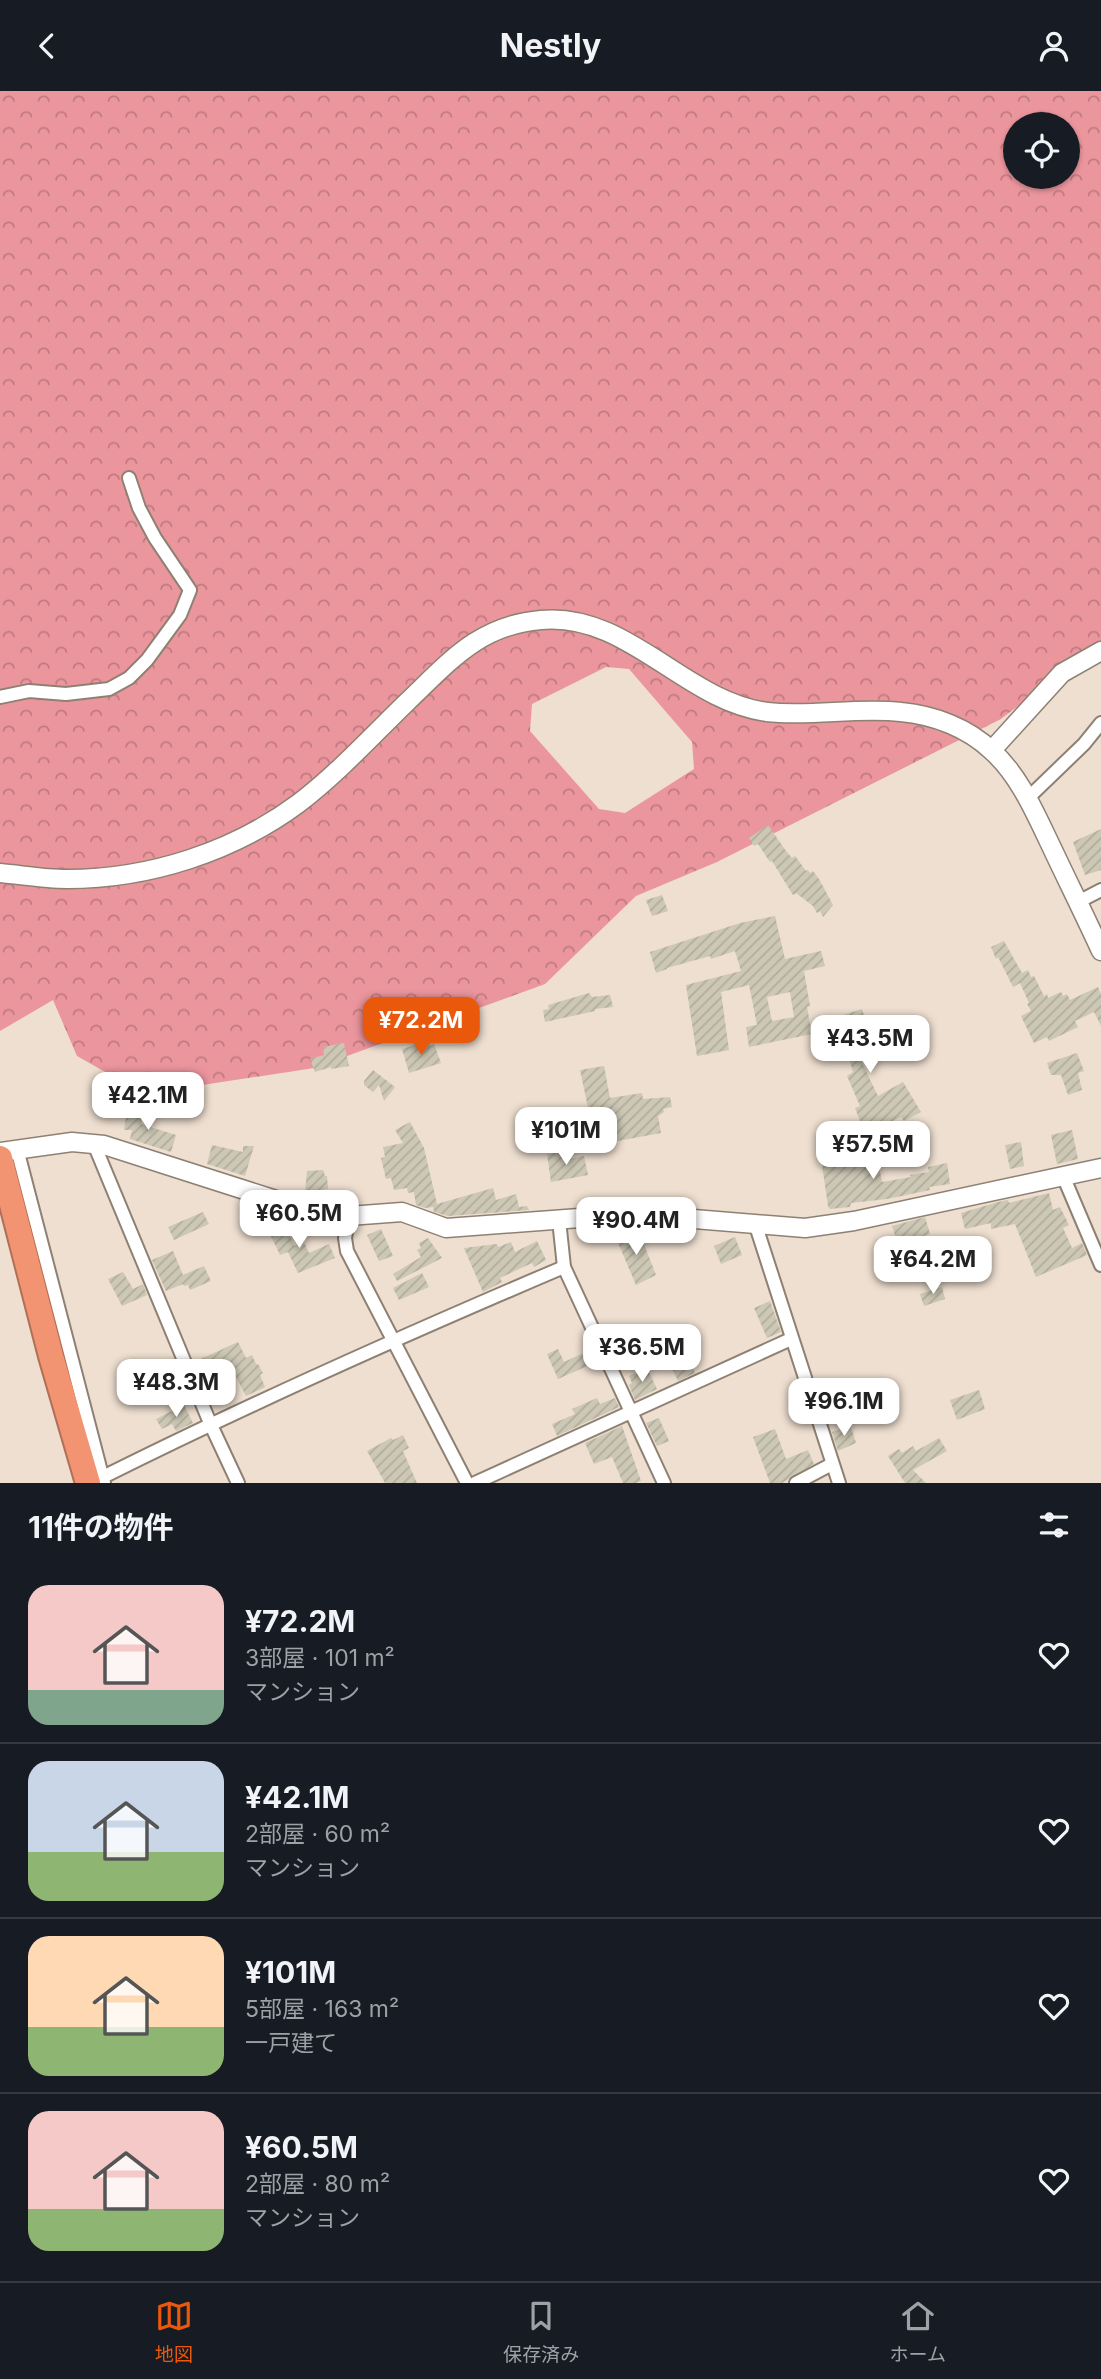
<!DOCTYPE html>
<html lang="ja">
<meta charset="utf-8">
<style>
body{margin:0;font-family:Inter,"Noto Sans JP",sans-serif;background:#20242c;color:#f1f3f6;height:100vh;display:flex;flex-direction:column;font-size:26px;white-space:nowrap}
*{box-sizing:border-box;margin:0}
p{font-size:23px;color:#9ea1a6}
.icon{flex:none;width:38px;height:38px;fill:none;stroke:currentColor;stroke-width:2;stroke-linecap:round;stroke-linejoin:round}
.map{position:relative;height:1392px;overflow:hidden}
.panel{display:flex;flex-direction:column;background:#171b24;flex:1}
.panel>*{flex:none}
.fabs{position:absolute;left:1003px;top:21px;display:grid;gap:14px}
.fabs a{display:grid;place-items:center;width:77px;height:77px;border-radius:50%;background:#171b24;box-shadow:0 2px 5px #0004;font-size:35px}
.price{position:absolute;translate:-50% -60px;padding:0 16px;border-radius:14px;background:#fff;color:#222;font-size:23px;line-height:46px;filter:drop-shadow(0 2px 4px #0008)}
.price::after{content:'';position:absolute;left:50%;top:42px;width:21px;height:16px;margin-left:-10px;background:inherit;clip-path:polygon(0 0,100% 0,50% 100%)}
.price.on{background:#ea580c;color:#fff}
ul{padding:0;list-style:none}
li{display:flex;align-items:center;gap:21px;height:175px;padding:0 28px}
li+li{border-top:2px solid #363941}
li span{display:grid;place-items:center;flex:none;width:196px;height:140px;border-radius:21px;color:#555}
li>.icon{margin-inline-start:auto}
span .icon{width:84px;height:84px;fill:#fffc;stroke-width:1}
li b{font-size:30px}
h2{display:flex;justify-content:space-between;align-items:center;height:84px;padding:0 28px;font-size:30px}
header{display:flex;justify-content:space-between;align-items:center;height:91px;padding:0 28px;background:#171b24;font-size:32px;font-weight:700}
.tab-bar{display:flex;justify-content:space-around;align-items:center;height:98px;border-top:2px solid #363941;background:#171b24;font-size:19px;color:#9ea1a6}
.tab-bar a{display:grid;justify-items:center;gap:4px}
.tab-bar .on{color:#ea580c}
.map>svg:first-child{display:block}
.forest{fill:url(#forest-crowns);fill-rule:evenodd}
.building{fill:url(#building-hatch);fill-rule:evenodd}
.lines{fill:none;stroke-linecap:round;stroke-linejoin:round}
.street-casing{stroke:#8e8173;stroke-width:16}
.secondary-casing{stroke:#8e8173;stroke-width:21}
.highway-casing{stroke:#b07058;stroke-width:28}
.street{stroke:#fff;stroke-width:12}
.secondary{stroke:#fff;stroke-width:18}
.highway{stroke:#f29371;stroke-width:24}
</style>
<header><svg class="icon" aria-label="back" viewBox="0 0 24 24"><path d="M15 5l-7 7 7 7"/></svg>Nestly<svg class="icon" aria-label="person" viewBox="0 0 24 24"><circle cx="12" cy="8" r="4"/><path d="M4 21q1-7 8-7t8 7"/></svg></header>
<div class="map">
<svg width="1101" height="1392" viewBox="0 0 1101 1392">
<defs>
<pattern id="forest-crowns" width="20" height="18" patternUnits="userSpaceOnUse" patternTransform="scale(1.75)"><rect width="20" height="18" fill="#eb959d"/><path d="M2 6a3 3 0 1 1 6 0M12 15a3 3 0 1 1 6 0" fill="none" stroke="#bf7a80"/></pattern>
<pattern id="building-hatch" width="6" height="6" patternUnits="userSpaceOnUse" patternTransform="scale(1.75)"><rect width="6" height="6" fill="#cdc8b5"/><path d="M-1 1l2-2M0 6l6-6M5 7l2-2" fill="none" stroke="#b1ac9c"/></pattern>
</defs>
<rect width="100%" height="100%" fill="#eedfd0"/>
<path class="forest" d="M0 0H1101V552L1001 628 717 771 636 805 545 893 314 977 144 1003 77 965 53 909 0 940ZM1015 33H1068V86H1015ZM606 576 629 578 692 651 694 678 625 722 599 718 530 640 532 613Z"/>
<g class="building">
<path d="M768 734 786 760 792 767 795 765 806 780 808 779 810 782 813 780 819 788 833 814 823 826 820 820 817 822 813 815 796 802 793 804 772 770 770 771 758 753 754 755 749 747Z"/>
<path d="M1101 738V779L1085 784 1073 751Z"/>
<path d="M662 804 668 820 652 825 646 809Z"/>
<path d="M775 825 785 868 821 860 825 875 804 880 810 915 807 916 812 943 749 956 746 936 757 934 749 894 721 901 729 959 697 965 686 894 741 880 735 860 711 868 710 865 667 877V878L656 882 650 861 740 832ZM790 901 794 926 772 930 767 906Z"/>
<path d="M1004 850 1022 882 1028 879 1031 886 1034 885 1044 905 1047 903 1048 907 1061 901 1063 905 1067 903 1070 909 1098 896 1101 903V935L1094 921 1075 930 1078 936 1049 950 1047 946 1034 952 1021 925 1031 920 1027 913 1029 912 1020 892 1013 896 998 866 996 868 991 856Z"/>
<path d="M589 902 592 906 610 904 613 916 595 918V920L545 931 543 919 549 918 548 914Z"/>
<path d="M862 918 868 936 881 932 884 943 873 946 877 962 860 968 878 1005 903 991 921 1021 904 1030 901 1026 865 1043 855 1017 860 1015 847 985 853 981 847 960 840 962 832 934 835 933 834 927Z"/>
<path d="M428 950 430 955 434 953 441 972 409 982 402 958Z"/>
<path d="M344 952 349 975 331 978V976L315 981 310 968 324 964 323 956Z"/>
<path d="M1077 962 1084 980 1078 982 1082 999 1068 1004 1061 984H1051L1047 972Z"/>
<path d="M604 975 610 1007 642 1002 643 1008 670 1006 672 1016 663 1018 664 1021 658 1025 661 1042 596 1054 580 979Z"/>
<path d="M373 979 395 996 384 1010 379 994 373 1001 364 994V990Z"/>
<path d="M127 1018 142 1019 141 1033 176 1044 171 1061 130 1048 132 1039H124Z"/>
<path d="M410 1031 424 1057 437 1113 493 1097 496 1109 516 1103 519 1116 527 1115 529 1119 448 1125 434 1121 433 1116 425 1117 416 1114 414 1101 408 1102 407 1097 394 1099 391 1087 386 1088 381 1067 385 1066 383 1056 403 1052 395 1039Z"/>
<path d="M1072 1039 1078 1068 1057 1073 1051 1044Z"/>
<path d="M1021 1051 1024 1075 1010 1078 1005 1054Z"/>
<path d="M212 1054 243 1061V1055H254L245 1085 207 1073Z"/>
<path d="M870 1059 871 1071 878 1070 882 1091 911 1086 910 1084 929 1081 928 1076 947 1072 950 1093 929 1096 930 1099 887 1108 851 1112 850 1116 830 1118 828 1115 821 1067 832 1065 833 1071 855 1067 854 1062Z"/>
<path d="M562 1061 564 1069 584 1065 588 1084 551 1091 547 1063Z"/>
<path d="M323 1079 325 1085H327L328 1098H324L326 1107 305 1102 307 1080Z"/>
<path d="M1049 1102 1053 1119 1060 1116 1069 1134 1063 1137 1072 1157 1082 1152 1087 1164 1036 1186 1015 1133 991 1138V1132L965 1138 961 1122 998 1111 1008 1109 1009 1112Z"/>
<path d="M203 1121 209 1133 174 1149 168 1136Z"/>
<path d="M925 1126 930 1143 898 1153 892 1135Z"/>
<path d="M284 1132 294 1155 304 1151 309 1162 329 1153 335 1167 298 1182 288 1161 280 1164 268 1139Z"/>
<path d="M381 1138 393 1165 379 1170 367 1144Z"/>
<path d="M638 1138 656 1184 636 1194 616 1147Z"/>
<path d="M735 1146 742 1164 721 1173 714 1155Z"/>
<path d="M428 1147 442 1167 397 1190 393 1183 421 1166 417 1159 421 1157 419 1152Z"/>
<path d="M537 1150 546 1169 534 1176 532 1172 500 1187 502 1191 483 1201 464 1157 497 1153 498 1156 511 1151 515 1161Z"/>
<path d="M173 1160 183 1184 204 1175 211 1190 190 1199 188 1194 184 1195 183 1193 166 1200 152 1169Z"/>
<path d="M123 1181 133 1198 143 1193 147 1204 122 1215 108 1188Z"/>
<path d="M422 1182 429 1196 399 1209 393 1197Z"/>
<path d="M942 1196 945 1208 924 1215 920 1203Z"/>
<path d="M770 1210 781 1241 767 1247 754 1217Z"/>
<path d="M238 1251 246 1267 252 1264 256 1273H258L263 1282 260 1284 265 1296 246 1305 235 1284 205 1296 194 1271Z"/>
<path d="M558 1258 564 1271 586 1261 592 1273 558 1288 547 1263Z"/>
<path d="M686 1261 695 1282 678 1290 668 1269Z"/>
<path d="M647 1277 657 1298 635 1309 629 1294 632 1292 629 1285Z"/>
<path d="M979 1299 985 1318 957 1329 950 1309Z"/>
<path d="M597 1307 600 1313 615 1307 619 1316 557 1345 552 1333 575 1323 572 1318Z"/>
<path d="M184 1314 193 1332 176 1340 172 1333 162 1338 156 1328Z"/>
<path d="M659 1327 669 1350 657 1355 646 1332Z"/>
<path d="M622 1335 641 1390 635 1392H623L612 1366 594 1373 585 1352Z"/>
<path d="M846 1336H851L856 1352 838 1360 832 1341Z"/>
<path d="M775 1338 786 1368 808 1359 814 1373 782 1392H770L753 1346Z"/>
<path d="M403 1344 409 1357 403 1360 417 1392H385L367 1360 391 1347 393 1349Z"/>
<path d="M939 1347 947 1360 913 1379 926 1392H905L888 1365 899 1358 902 1362 913 1355 916 1360Z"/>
</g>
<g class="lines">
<defs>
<g id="street">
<path d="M0 606 29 600 66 603 109 598 129 587 147 569 180 524 190 499 155 447 139 417 129 387"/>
<path d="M1027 708 1084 653 1101 632"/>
<path d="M1078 811 1101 799"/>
<path d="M94 1053 210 1332 238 1392"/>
<path d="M17 1058 104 1392"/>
<path d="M1064 1087 1101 1174"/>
<path d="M349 1125 345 1147 347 1160 467 1392"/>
<path d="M559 1129 564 1176 664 1392"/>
<path d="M755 1132 839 1392"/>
<path d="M91 1392C246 1314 404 1244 564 1176"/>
<path d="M475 1392 791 1248"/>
<path d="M796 1392 832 1373"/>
</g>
<g id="secondary">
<path d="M992 659 1062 582 1101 560"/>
<path d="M0 782C22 784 44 788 67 788 149 788 233 761 299 712 338 682 372 645 407 611 449 571 479 534 541 529 628 521 684 610 767 621 811 626 857 616 901 621 934 624 968 637 992 660 1020 685 1036 724 1052 757 1068 791 1085 825 1101 860"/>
<path d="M0 1061 72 1051 104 1054 276 1109 349 1125 402 1121 446 1137 633 1123 805 1137 854 1130 1101 1077"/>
</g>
<path id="highway" d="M0 1067 51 1265 88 1392"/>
</defs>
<use href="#street" class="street-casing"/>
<use href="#secondary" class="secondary-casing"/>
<use href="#highway" class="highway-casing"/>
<use href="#street" class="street"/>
<use href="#secondary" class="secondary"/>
<use href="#highway" class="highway"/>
</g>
</svg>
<div class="fabs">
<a><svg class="icon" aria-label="locate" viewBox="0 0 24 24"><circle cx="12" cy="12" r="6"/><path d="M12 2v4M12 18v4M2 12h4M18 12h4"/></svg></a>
</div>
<b class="price on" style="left:421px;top:966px">¥72.2M</b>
<b class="price" style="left:870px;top:984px">¥43.5M</b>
<b class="price" style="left:148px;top:1041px">¥42.1M</b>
<b class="price" style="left:566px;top:1076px">¥101M</b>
<b class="price" style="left:873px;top:1090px">¥57.5M</b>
<b class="price" style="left:299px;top:1159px">¥60.5M</b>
<b class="price" style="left:636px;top:1166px">¥90.4M</b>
<b class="price" style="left:933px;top:1205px">¥64.2M</b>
<b class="price" style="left:642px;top:1293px">¥36.5M</b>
<b class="price" style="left:176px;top:1328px">¥48.3M</b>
<b class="price" style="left:844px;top:1347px">¥96.1M</b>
</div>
<section class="panel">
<h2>11件の物件<svg class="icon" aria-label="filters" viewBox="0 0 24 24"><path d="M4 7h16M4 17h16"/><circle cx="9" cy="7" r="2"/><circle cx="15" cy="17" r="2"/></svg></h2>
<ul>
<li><span style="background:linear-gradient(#f6c9c9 75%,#7fa58c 0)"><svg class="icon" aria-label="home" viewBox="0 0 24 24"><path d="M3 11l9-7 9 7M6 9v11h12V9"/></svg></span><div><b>¥72.2M</b><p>3部屋 · 101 m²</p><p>マンション</p></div><svg class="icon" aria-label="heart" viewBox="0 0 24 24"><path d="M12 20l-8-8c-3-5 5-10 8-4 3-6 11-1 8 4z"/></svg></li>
<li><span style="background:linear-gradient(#c9d6e8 65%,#8fb573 0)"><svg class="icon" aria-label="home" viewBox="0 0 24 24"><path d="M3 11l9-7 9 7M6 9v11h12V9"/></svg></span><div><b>¥42.1M</b><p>2部屋 · 60 m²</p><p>マンション</p></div><svg class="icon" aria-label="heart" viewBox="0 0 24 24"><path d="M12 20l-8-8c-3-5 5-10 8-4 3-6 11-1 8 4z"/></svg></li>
<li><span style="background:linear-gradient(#ffd9b3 65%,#8fb573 0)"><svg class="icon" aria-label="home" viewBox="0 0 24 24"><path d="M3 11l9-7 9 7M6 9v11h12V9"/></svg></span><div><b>¥101M</b><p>5部屋 · 163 m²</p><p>一戸建て</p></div><svg class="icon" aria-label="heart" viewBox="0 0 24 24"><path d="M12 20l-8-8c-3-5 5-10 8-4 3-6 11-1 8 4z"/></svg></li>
<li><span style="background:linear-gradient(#f6c9c9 70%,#8fb573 0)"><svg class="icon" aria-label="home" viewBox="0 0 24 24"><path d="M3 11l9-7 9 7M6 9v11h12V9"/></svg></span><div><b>¥60.5M</b><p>2部屋 · 80 m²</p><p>マンション</p></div><svg class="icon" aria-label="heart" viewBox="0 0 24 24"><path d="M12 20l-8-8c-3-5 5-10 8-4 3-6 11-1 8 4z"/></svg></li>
</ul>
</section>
<nav class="tab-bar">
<a class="on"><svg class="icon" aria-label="map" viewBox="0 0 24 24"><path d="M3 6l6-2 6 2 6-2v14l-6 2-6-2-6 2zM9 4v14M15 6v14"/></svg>地図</a>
<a><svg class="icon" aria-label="saved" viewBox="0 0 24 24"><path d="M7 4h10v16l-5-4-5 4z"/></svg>保存済み</a>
<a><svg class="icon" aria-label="home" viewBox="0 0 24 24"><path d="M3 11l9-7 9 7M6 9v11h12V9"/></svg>ホーム</a>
</nav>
